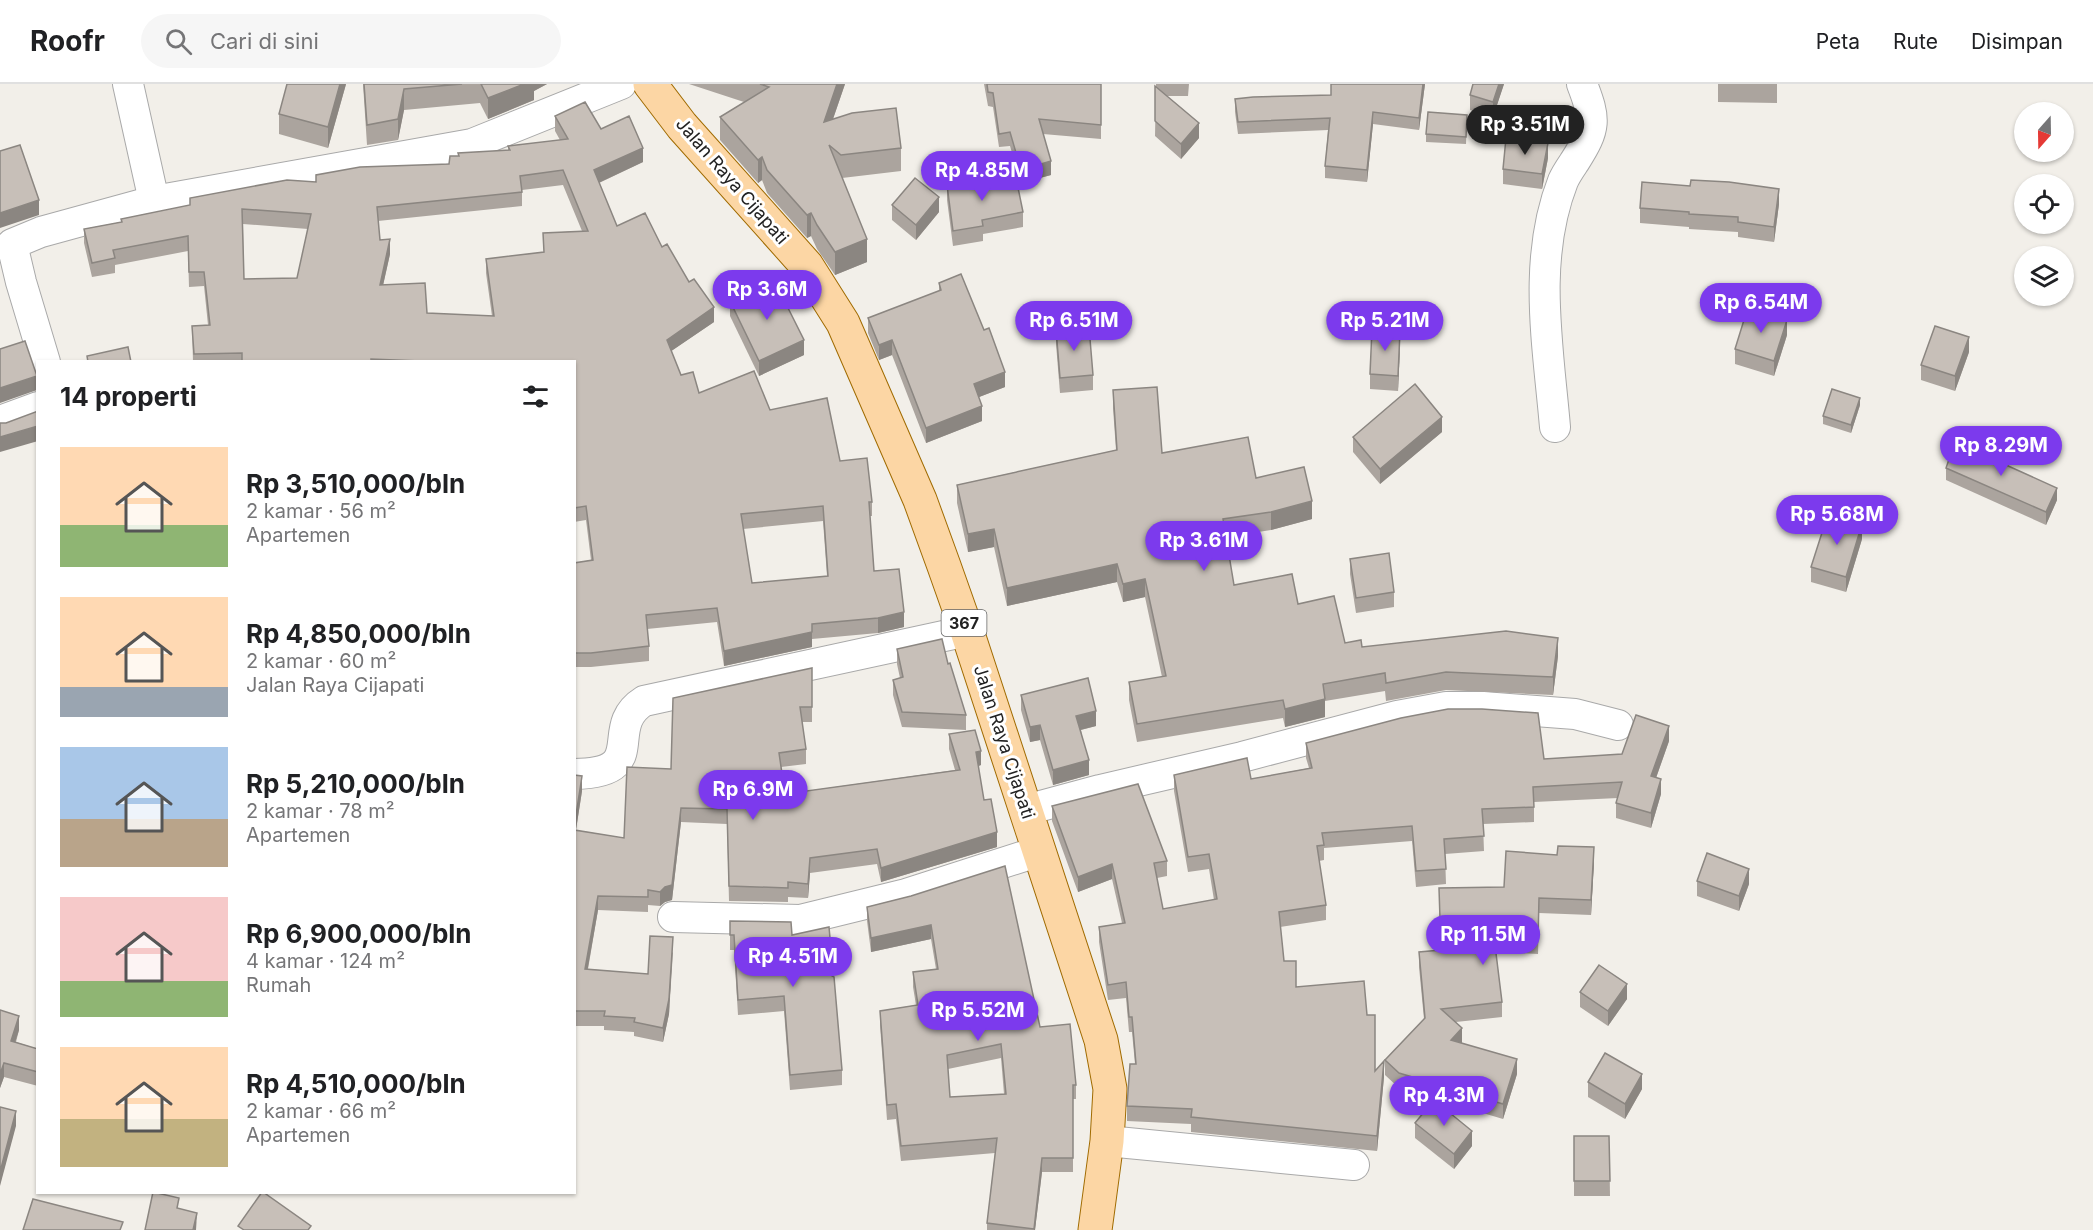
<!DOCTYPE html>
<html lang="id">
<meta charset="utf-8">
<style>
body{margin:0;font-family:Inter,sans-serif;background:#f6f6f6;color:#202124;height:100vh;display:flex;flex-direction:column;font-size:22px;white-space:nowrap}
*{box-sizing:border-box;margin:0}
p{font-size:20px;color:#757577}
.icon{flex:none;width:33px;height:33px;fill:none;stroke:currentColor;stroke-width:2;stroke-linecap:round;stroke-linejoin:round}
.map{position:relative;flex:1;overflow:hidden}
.drawer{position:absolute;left:36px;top:276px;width:540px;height:834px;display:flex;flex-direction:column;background:#fff;border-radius:0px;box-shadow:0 2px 4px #0004}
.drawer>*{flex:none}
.needle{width:39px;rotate:200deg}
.controls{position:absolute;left:2014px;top:18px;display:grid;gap:12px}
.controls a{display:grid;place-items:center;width:60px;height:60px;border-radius:50%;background:#fff;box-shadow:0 2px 4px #0004;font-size:30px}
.price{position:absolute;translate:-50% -51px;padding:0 14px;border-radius:21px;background:#7c3aed;color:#fff;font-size:20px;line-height:39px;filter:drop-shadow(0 2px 3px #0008)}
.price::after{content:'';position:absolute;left:50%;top:36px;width:18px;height:14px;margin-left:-9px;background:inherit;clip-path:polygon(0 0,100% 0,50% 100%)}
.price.selected{background:#222;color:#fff}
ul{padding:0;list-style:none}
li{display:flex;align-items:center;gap:18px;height:150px;padding:0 24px}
li span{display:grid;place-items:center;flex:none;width:168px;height:120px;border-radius:0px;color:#555}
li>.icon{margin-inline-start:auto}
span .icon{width:72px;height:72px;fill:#fffc;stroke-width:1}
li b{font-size:26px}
h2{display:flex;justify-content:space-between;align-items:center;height:72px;padding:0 24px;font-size:26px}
header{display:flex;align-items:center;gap:36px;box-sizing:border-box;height:84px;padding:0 30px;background:#fff;border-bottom:2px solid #e0e0e0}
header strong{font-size:28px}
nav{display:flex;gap:33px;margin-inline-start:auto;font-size:21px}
.search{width:420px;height:54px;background:#f6f6f6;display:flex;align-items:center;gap:15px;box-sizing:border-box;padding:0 21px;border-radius:33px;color:#757577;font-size:22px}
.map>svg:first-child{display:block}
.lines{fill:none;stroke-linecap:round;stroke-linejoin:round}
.minor-casing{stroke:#a9a9a9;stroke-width:32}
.major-casing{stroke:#a06b00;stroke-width:35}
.minor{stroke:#fff;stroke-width:30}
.major{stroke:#fcd6a4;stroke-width:33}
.wall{fill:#aba49e;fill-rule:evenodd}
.shaded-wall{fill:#8b8681}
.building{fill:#c7bfb8;stroke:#8b8681;stroke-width:1.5;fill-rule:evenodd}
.labels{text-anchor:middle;stroke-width:6;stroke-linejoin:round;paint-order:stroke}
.shield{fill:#fff;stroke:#646464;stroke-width:1.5}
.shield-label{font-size:16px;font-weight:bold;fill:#222}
.street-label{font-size:18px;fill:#222;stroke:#fff}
</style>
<header>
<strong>Roofr</strong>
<div class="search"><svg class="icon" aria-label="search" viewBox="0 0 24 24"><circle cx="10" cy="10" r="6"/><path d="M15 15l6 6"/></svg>Cari di sini</div>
<nav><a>Peta</a><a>Rute</a><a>Disimpan</a></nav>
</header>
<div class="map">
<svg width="2093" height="1146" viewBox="0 0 2093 1146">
<rect width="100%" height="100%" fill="#f2efe9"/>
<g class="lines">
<defs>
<g id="minor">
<path d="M128 0 154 117"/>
<path d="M45 278 21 198 12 160 41 148 154 117 472 60 621 0"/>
<path d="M0 337 38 323"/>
<path d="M1555 343C1548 261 1532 176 1563 97 1566 90 1571 83 1575 77 1596 44 1596 36 1582 0"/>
<path d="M574 690C653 689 601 644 644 617L967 547"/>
<path d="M1026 726 1100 706 1242 673 1397 632 1446 623H1483L1575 630 1618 641"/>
<path d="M673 833 800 836 906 810 1040 767"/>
<path d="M1107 1057 1354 1081"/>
</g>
<path id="major" d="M650 0 682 42 807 182 843 239 920 416 944 482 967 547 1101 956 1110 1005 1107 1057 1095 1146"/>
</defs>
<use href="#minor" class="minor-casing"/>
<use href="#major" class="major-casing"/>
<use href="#minor" class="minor"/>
<use href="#major" class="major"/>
</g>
<g class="wall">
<path d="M346 0 328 64 279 50V30Z"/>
<path d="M363 0H547L534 7V16L488 35 480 19 404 26 398 56 367 61Z"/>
<path d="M689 0H845L833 35 901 64V87L842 94 867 178 835 191 817 165 811 152 807 154 767 109 762 96 758 99 720 56V33L744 18Z"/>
<path d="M984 0H1101V55L1043 50 1051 91 1021 99 1010 62 999 63 993 23 988 22Z"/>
<path d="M1156 0H1189L1188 12H1166L1199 54 1181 75 1155 52Z"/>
<path d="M1331 0H1425L1419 46 1373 40 1367 98 1325 94V82L1328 46 1238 50 1235 28V15L1331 11Z"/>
<path d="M1473 0H1504L1493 33 1470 26V11Z"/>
<path d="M1718 0H1777V19L1718 18Z"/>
<path d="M1467 31 1466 60 1426 58V50Z"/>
<path d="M555 32 601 45 643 78 599 99 617 142 662 163 714 238 671 267 681 291 699 309 770 326 840 377 872 418V432H870L874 487 904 543 878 549 812 555V563L724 582 717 538 647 545 649 562V577L591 583H574V479L591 476 586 436 574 438V278H193L192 242 208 241 204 202 189 203 188 167 115 181V189L92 193 84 159V145L121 138V135L190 122V114L316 98 449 80 459 72 508 66V62L560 56 555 47ZM563 101 582 147 543 149 544 168 486 175V189L492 232 427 229 383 201 390 170 380 156 378 137 522 122V106ZM243 140 308 145 297 194 244 195ZM823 437 827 492 752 499 743 445Z"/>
<path d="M1548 74 1542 105 1503 100V85Z"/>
<path d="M947 101 977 102 1023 128V143L983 150V157L953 162 947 116Z"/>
<path d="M1779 120 1774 158 1738 153V148L1689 145V143L1640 139V124Z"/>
<path d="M892 121 939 128 916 156 892 136Z"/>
<path d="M939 199 1005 303 979 313 982 337 926 359 892 271 879 276 868 249V234L939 207Z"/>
<path d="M730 217 804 271 759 292 730 232Z"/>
<path d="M1056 245 1093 291V306L1060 309 1056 260Z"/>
<path d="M1787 251 1774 292 1735 280V265Z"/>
<path d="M1400 262 1398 307 1370 305V290Z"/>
<path d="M1969 268 1955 307 1921 296V281Z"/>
<path d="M1113 306 1162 369 1256 394 1312 435 1271 446 1226 453 1234 501 1298 520 1345 559 1362 563 1558 572 1553 611 1446 606 1386 617 1385 607 1325 617V633L1285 643 1283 634 1137 658 1129 616V598L1162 593 1145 513 1123 518 1117 498 1007 522 994 463 968 468 957 419V401L1116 366 1113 324Z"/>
<path d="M1860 321 1851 349 1823 340V332Z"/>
<path d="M1442 348 1380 400 1353 368V353Z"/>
<path d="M1946 384 2057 416 2046 441 1946 396Z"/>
<path d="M1862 455 1846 508 1811 498V483Z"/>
<path d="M1350 475 1394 508V523L1356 529 1350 490Z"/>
<path d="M897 565 948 580 966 631V646L902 643 893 611V596L900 594 897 580Z"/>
<path d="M812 584V638H802L806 665V680L781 683 785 710 955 686 949 665V650L981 681 978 682 984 716 997 763 881 798 877 780 810 789 808 814 788 813V818L729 817 727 740 681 738 672 816 665 818 660 822 648 821V828L598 826 588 885 648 890 673 868 669 930 663 958 634 952V948L604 946V942H574V691L582 707 576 746 624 754 671 685Z"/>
<path d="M1021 611 1096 642 1081 646 1089 691 1053 701 1040 656 1030 658 1021 626Z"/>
<path d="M1669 657 1656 694 1661 710 1651 744 1616 734V719L1618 714 1534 718V738L1483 740 1484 767 1445 770 1446 800 1416 803 1412 757 1324 764V776L1319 777 1326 821V836L1280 843 1284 877 1296 903 1367 931 1375 987 1384 993 1377 1067 1191 1048V1040L1127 1037V1022L1135 980 1132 948H1129L1126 914 1108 916 1099 858V843L1122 839 1112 795 1078 808 1052 737V722L1167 777V792L1157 794 1163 825 1214 816 1209 785 1188 788 1174 707V691L1251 695 1309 684 1306 674V659L1544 675 1622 670Z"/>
<path d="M1594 778 1591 831 1539 829 1538 870 1496 868 1502 918V933L1456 938 1462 959 1517 990 1503 1035 1399 1004 1385 991V976L1424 935 1419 883V868L1440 866 1504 803Z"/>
<path d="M1697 797 1749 800 1739 827 1697 812Z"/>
<path d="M911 812 1040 943 1076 1001V1015H1073V1088H1042L1035 1146H987V1139L995 1069 901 1077 896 1035 887 1036 880 941V927L916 921 913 903V888L936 885 931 855 871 868 867 837V823ZM1001 974 1004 1010 950 1013 948 985Z"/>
<path d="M730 837 792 851 833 892 842 986V1001L790 1006 784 927 738 931 734 866H730Z"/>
<path d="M1580 908 1627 915 1608 942 1580 923Z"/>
<path d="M0 926 19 946 16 958 38 965V1002L4 993 0 1004Z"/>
<path d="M1588 998 1642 1005 1625 1035 1588 1013Z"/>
<path d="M1415 1039 1472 1062 1454 1085 1415 1054Z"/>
<path d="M1574 1052H1609L1610 1112H1574Z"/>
</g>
<g class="shaded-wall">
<path d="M340 0H346L328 64V43Z"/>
<path d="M524 0H547L534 7V16L488 35V14Z"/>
<path d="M837 0H845L824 61V38Z"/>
<path d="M1423 0H1425L1419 46V34Z"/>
<path d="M1499 0H1504L1493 33V18Z"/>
<path d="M404 5V26L398 56V35Z"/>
<path d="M1373 28V40L1367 98V86Z"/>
<path d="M1199 39V54L1181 75V60Z"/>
<path d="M1548 59V74L1542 105V90Z"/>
<path d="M643 64V78L594 101V86Z"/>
<path d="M762 73V96L758 99V76Z"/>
<path d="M1051 77V91L1021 99V86Z"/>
<path d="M1779 105V120L1774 158V143Z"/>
<path d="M939 113V128L916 156V141Z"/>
<path d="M39 116V131L0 144V129Z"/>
<path d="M811 129V152L807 154V131Z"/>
<path d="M390 155V170L380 215V201Z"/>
<path d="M867 155V178L835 191V168Z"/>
<path d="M714 223V238L667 270V256Z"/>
<path d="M1787 236V251L1774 292V277Z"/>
<path d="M1400 247V262L1398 307V292Z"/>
<path d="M1969 253V268L1955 307V292Z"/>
<path d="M804 256V271L759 292V277Z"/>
<path d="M892 256V271L879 276V261Z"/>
<path d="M1005 288V303L974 315V300Z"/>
<path d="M37 292V306L0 319V304Z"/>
<path d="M1860 314V321L1851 349V341Z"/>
<path d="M982 322V337L926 359V344Z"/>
<path d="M1442 333V348L1380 400V385Z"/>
<path d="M38 342V357L0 368V353Z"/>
<path d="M2057 404V416L2046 441V428Z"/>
<path d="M1312 417V435L1271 446V428Z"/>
<path d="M1862 440V455L1846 508V493Z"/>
<path d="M994 445V463L968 468V450Z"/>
<path d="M1117 480V498L1007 522V504Z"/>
<path d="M1145 495V513L1123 518V500Z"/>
<path d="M904 528V543L878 549V534Z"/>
<path d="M812 548V563L724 582V567Z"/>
<path d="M1558 554V572L1553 611V593Z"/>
<path d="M1325 615V633L1285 643V625Z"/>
<path d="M1096 627V642L1076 647V632Z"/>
<path d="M1040 641V656L1030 658V643Z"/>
<path d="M1669 642V657L1651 708V692Z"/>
<path d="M981 667V681L976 683V668Z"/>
<path d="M1089 676V691L1053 701V686Z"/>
<path d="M582 692V707L574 758V744Z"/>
<path d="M1661 695V710L1651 744V729Z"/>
<path d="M681 724V738L672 816 665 818 660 822V808Z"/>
<path d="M997 748V763L881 798V784Z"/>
<path d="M1594 763V778L1591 831V816Z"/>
<path d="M810 774V789L808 814V800Z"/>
<path d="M1112 780V795L1078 808V793Z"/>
<path d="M1749 785V800L1739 827V812Z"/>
<path d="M598 812V826L585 900V885Z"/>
<path d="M931 841V855L871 868V854Z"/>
<path d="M673 853 669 930 663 958V944Z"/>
<path d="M833 887V902L826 888Z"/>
<path d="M1627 900V915L1608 942V927Z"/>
<path d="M19 932V946L11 971V957Z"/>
<path d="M1462 944V959L1451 956Z"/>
<path d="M1517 975V990L1503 1035V1020Z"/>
<path d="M1384 977V993L1377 1067V1052Z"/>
<path d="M4 979V993L0 1004V990Z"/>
<path d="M1642 990V1005L1625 1035V1020Z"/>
<path d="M16 1027V1042L0 1102V1088Z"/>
<path d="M1472 1047V1062L1454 1085V1070Z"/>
<path d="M1042 1074V1088L1035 1146H1034Z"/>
<path d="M197 1129 196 1146H193Z"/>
</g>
<g class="building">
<path d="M287 0H340L328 43 279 30Z"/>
<path d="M364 0H462L404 5 398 35 367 41Z"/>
<path d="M481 0H524L488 14Z"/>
<path d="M760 0H837L824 38 852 29 896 24 901 64 841 71 829 61 867 155 835 168 817 141 811 129 807 131 767 86 762 73 758 76 720 33 769 3Z"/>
<path d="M987 0H1101V41L1039 35 1051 77 1021 86 1010 48 999 50 993 9 988 8Z"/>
<path d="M1331 0H1423L1419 34 1373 28 1367 86 1325 82 1330 34 1238 38 1235 15 1253 13 1331 11Z"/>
<path d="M1473 0H1499L1493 18 1470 11Z"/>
<path d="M1155 2 1199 39 1181 60 1155 37Z"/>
<path d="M585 18 601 45 629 32 643 64 594 86 617 142 645 129 662 163 667 160 689 198 694 195 714 223 667 256 681 291 693 288 699 309 754 287 770 326 827 314 840 377 867 374 872 418H869L874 487 899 485 904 528 878 534 812 540V548L724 567 717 524 646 531 649 562 591 569H574V479L593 476 586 422 574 424V278H446L371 275V278H242V269L194 270 192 242 210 241 204 188H189L188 152 113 166 115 174 92 179 84 145 122 138 121 135 190 121V114L287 96 316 98V91L360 83 449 80 450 72H459L458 69 510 66 508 62 568 55 555 32ZM563 86 588 147 543 149 544 168 486 175 494 232 427 229 425 199 380 201 390 155 380 156 377 123 522 108 520 92ZM242 125 311 130 297 194 244 195ZM823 422 828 492 752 499 741 430Z"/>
<path d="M1428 28 1467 31 1466 53 1426 50Z"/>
<path d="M1506 54 1548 59 1542 90 1503 85Z"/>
<path d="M20 61 39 116 0 129V67Z"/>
<path d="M915 94 939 113 916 141 892 121Z"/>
<path d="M1016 94 1023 128 982 136 983 142 953 147 947 101 977 96V102Z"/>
<path d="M1691 96 1729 98 1779 105 1774 143 1738 138V133L1689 130V128L1640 124 1642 98 1690 102Z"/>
<path d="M961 190 984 246 989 244 1005 288 974 300 982 322 926 344 892 256 879 261 868 234 941 206 939 199Z"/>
<path d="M774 196 804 256 759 277 730 217Z"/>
<path d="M1748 223 1787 236 1774 277 1735 265Z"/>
<path d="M1935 242 1969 253 1955 292 1921 281Z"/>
<path d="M1089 243 1093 291 1060 294 1056 245Z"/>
<path d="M1372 245 1400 247 1398 292 1370 290Z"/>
<path d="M25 257 37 292 0 304V265Z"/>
<path d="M128 263 131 278H88L87 272Z"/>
<path d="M1415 300 1442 333 1380 385 1353 353Z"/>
<path d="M1157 303 1162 369 1248 353 1256 394 1304 383 1312 417 1271 428 1223 435 1234 501 1292 490 1298 520 1334 512 1345 559 1361 556 1362 563 1506 547 1558 554 1553 593 1446 588 1386 599 1385 589 1323 600 1325 615 1285 625 1283 616 1137 640 1129 598 1166 592 1145 495 1123 500 1117 480 1007 504 994 445 968 450 957 401 1117 366 1113 306Z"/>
<path d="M1832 305 1860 314 1851 341 1823 332Z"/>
<path d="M38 327V342L0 353V339H6Z"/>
<path d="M1955 358 2057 404 2046 428 1946 384Z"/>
<path d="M1828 430 1862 440 1846 493 1811 483Z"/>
<path d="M1389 469 1394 508 1356 514 1350 475Z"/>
<path d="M942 555 948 580 950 579 966 631 902 628 893 596 903 593 897 565Z"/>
<path d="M812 584V623H800L806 665 779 669 785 710 960 686 949 650 975 646 981 667 976 668 984 716 991 715 997 748 881 784 877 765 810 774 808 800 788 798V804L729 802 727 725 681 724 672 801 665 803 660 808 648 806V813L598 812 585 885 648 890 650 852 673 853 669 915 663 944 634 938 635 934 604 932 605 927H574V746L624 754 627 683 671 685 673 614Z"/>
<path d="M1088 594 1096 627 1076 632 1089 676 1053 686 1040 641 1030 643 1021 611Z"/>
<path d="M1448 625H1482L1538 629 1544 675 1622 670 1636 631 1669 642 1651 692 1661 695 1651 729 1616 719 1622 698 1533 703 1534 723 1482 725 1484 752 1444 755 1446 785 1416 787 1412 742 1322 749 1324 761 1317 762 1326 821 1279 828 1284 877H1296V903L1364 897 1367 931H1375V987L1384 977 1377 1052 1191 1033 1192 1025 1127 1022 1130 980H1136L1132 933H1129L1126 898 1108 901 1099 843 1125 839 1112 780 1078 793 1052 722 1138 700 1167 777 1154 779 1163 825 1217 815 1209 770 1188 773 1174 691 1247 674 1251 695 1312 684 1306 659 1401 634Z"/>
<path d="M574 691 582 692 574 744Z"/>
<path d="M1558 762 1594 763 1591 816 1539 814 1538 855 1494 853 1502 918 1441 925 1462 944 1451 956 1517 975 1503 1020 1399 989 1385 976 1425 934 1419 868 1441 866 1439 804 1504 803 1506 767 1557 771Z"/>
<path d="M1707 769 1749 785 1739 812 1697 797Z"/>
<path d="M1005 782 1040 943 1070 940 1076 1001H1073V1074H1042L1034 1145 987 1139 997 1054 901 1062 896 1020 887 1021 880 927 918 921 913 888 938 885 931 841 871 854 867 823 911 812ZM1001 960 1006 1010 950 1013 947 971Z"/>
<path d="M730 837 791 838 792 851 829 843 833 887 826 888 834 893 842 986 790 991 784 912 738 916 734 851H730Z"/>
<path d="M1599 881 1627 900 1608 927 1580 908Z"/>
<path d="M0 926 19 932 11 957 38 965V988L4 979 0 990Z"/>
<path d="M1605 969 1642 990 1625 1020 1588 998Z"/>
<path d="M1434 1016 1472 1047 1454 1070 1415 1039Z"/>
<path d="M0 1023 16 1027 0 1088Z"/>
<path d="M1574 1052H1609L1610 1097H1574Z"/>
<path d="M153 1108 179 1114 177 1124 197 1129 193 1146H145Z"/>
<path d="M262 1108H263L311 1142 308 1146H244L238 1142Z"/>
<path d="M33 1115 123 1138 120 1146H23Z"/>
</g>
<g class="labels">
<rect class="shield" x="941.5" y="526" width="45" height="26" rx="4.5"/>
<g class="shield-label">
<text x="964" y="545">367</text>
</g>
<g class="street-label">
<text transform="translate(732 97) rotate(49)" y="6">Jalan Raya Cijapati</text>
<text transform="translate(1004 658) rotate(72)" y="6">Jalan Raya Cijapati</text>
</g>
</g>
</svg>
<div class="controls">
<a><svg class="needle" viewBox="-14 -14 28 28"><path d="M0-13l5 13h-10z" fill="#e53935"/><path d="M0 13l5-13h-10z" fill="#757577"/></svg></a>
<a><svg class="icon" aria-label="locate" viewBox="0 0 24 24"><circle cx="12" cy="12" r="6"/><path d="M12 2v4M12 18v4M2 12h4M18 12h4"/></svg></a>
<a><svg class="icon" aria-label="layers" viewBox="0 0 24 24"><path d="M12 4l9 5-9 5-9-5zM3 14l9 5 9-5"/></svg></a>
</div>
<b class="price selected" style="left:1525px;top:72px">Rp 3.51M</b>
<b class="price" style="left:982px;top:118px">Rp 4.85M</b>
<b class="price" style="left:767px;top:237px">Rp 3.6M</b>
<b class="price" style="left:1761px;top:250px">Rp 6.54M</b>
<b class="price" style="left:1074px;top:268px">Rp 6.51M</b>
<b class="price" style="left:1385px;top:268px">Rp 5.21M</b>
<b class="price" style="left:2001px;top:393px">Rp 8.29M</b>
<b class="price" style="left:1837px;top:462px">Rp 5.68M</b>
<b class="price" style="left:1204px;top:488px">Rp 3.61M</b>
<b class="price" style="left:753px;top:737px">Rp 6.9M</b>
<b class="price" style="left:1483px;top:882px">Rp 11.5M</b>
<b class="price" style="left:793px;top:904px">Rp 4.51M</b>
<b class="price" style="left:978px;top:958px">Rp 5.52M</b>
<b class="price" style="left:1444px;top:1043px">Rp 4.3M</b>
<section class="drawer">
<h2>14 properti<svg class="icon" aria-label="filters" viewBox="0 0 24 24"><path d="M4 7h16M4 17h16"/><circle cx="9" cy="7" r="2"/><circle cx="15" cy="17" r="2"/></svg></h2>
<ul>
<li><span style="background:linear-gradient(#ffd9b3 65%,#8fb573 0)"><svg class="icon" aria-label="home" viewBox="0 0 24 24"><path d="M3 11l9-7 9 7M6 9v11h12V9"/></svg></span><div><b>Rp 3,510,000/bln</b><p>2 kamar · 56 m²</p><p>Apartemen</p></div></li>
<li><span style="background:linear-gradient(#ffd9b3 75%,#9aa5b1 0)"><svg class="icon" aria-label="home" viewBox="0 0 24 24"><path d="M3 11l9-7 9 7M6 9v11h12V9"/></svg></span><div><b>Rp 4,850,000/bln</b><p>2 kamar · 60 m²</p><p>Jalan Raya Cijapati</p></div></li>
<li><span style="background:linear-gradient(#a9c7e8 60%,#b9a48a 0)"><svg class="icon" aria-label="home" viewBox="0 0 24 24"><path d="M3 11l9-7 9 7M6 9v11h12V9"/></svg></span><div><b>Rp 5,210,000/bln</b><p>2 kamar · 78 m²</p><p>Apartemen</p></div></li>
<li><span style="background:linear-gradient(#f6c9c9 70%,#8fb573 0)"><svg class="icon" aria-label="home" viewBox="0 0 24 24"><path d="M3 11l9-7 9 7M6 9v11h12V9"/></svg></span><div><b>Rp 6,900,000/bln</b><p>4 kamar · 124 m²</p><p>Rumah</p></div></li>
<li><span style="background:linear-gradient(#ffd9b3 60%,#c2b280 0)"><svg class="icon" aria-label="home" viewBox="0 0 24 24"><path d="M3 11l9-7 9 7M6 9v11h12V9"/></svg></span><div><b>Rp 4,510,000/bln</b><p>2 kamar · 66 m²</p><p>Apartemen</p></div></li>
</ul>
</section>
</div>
